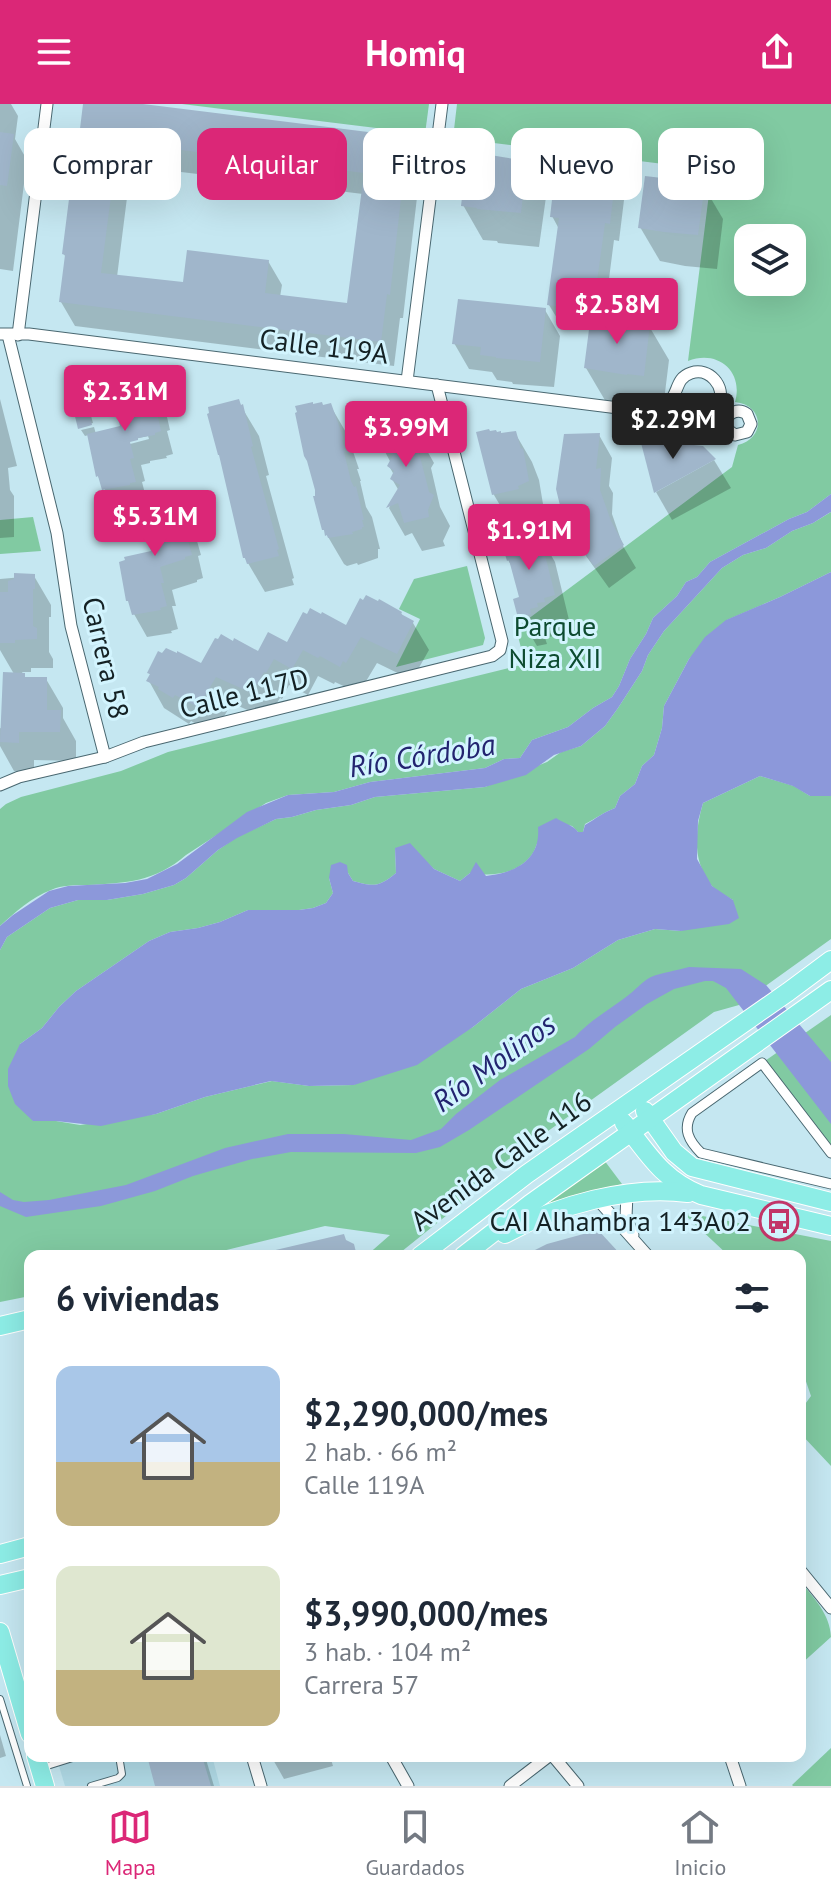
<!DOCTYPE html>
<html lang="es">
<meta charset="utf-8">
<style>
body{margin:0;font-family:"PT Sans",sans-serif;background:#f2f2f3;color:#1f2937;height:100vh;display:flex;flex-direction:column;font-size:30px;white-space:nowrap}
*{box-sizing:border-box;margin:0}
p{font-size:26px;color:#747a83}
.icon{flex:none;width:44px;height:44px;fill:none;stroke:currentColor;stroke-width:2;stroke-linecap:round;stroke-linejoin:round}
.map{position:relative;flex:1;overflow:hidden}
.panel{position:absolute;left:24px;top:1146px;width:782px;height:512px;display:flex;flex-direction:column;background:#fff;border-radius:16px;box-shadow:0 8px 32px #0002}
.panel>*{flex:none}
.hud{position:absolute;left:24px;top:24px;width:784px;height:72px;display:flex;gap:16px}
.buttons{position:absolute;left:734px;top:120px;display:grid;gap:16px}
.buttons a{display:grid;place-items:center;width:72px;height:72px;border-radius:16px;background:#fff;box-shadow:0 8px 32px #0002;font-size:40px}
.price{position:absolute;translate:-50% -68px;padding:0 18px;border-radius:8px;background:#db2777;color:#fff;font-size:26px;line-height:52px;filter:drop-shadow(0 2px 4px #0008)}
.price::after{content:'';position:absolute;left:50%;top:48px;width:24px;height:18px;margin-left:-12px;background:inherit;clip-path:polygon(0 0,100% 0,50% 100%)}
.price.active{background:#222;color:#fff}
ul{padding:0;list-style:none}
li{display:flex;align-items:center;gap:24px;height:200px;padding:0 32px}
li span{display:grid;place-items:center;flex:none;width:224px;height:160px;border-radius:16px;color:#555}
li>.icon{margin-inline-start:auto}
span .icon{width:96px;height:96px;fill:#fffc;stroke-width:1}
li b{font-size:34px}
h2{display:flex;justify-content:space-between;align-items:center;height:96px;padding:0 32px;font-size:34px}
.tag{padding:0 28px;border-radius:16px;background:#fff;box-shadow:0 8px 32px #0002;font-size:28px;line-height:72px}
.tag.active{background:#db2777;color:#fff}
header{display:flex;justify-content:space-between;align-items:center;height:104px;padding:0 32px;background:#db2777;color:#fff;font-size:36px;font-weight:800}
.dock{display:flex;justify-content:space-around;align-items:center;height:112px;border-top:2px solid #e0e1e3;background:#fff;font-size:22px;color:#747a83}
.dock a{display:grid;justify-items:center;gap:4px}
.dock .active{color:#db2777}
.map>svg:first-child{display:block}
.built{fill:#b0dae6}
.green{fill:#81caa2;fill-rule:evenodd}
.water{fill:#8c98da}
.shadow{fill:#0003;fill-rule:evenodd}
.building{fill:#a0b6cb;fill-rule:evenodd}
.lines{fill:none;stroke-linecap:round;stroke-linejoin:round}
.service-casing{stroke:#496770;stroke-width:8}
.pedestrian-casing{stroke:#496770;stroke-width:11}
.minor-casing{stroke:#496770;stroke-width:13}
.primary-casing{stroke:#fff;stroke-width:20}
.service{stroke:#fff;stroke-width:6}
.pedestrian{stroke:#fff;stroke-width:9}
.minor{stroke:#fff;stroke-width:11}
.primary{stroke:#8dede6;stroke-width:18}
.labels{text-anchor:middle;stroke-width:6;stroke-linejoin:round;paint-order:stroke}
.street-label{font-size:28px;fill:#142124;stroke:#d2f4fe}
.park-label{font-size:28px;fill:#0d4b30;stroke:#d2f4fe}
.poi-label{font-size:28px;fill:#142124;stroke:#d2f4fe;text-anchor:end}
.water-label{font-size:30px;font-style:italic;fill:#232470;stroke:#d2f4fe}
</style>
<header><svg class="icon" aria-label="menu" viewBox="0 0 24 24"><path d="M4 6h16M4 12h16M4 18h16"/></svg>Homiq<svg class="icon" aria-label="share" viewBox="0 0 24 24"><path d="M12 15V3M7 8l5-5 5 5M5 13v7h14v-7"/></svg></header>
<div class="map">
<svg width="831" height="1682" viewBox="0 0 831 1682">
<rect width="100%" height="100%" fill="#c5e7f1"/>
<path class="built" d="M56 1652H212L220 1682H65Z"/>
<g class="green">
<path d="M182 0H429L425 30Z"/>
<path d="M457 0H831V390L807 408 789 415 710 458 697 473 686 478 677 492 653 514 646 530 630 555 619 582 612 593 593 604 568 623 532 636 520 654 504 655 485 664 370 678 334 688 288 691 266 699 186 751C155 778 126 779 87 781 75 781 62 781 51 786 32 793 14 809 0 822V705L6 700 21 693 121 667 168 648 525 560 516 524 732 363 738 341C766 334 764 301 735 298 744 267 717 245 688 257L712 66 453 34ZM748 134H792V178H748Z"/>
<path d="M831 408V468L780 493 727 516 689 555 664 602 662 624 654 651 642 662 635 680 620 692 615 704C604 708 595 715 585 720L583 728H578L572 722 564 720C556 725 544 730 538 738 536 741 535 746 533 749 519 770 493 773 470 769L460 777 434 765 425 757 395 744 396 769C379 783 374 783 353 777L348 769 329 774 333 789 326 799 313 804 299 806H248L220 818 198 824 170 828 149 837 76 887 59 903 42 924 20 940 33 1017H56L80 1021 156 1010 205 993 272 977 309 982 353 981 473 923 521 885 573 864 618 836 655 825 681 827 733 796C726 792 716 787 711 781 692 757 695 726 703 699L760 672 794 682 810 692H831V835L739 901 714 908 463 1088 467 1095 396 1152H366L390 1131 325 1122 202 1152H30V1192L0 1198V846L7 833 50 804 78 796H107L143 790 174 781 186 774 218 746 237 733 276 715 292 713 316 706 351 701 375 693 485 683 547 658 561 648 581 642 605 622 618 604 642 567 648 551 664 527 722 464 743 451 766 444 792 427 813 419Z"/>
<path d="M33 413 41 447 0 450V416Z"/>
<path d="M467 462 485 534 483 541 396 563 420 515 399 505 414 475Z"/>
<path d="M831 911V1049L762 959Z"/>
<path d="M604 1056 622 1080 542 1101Z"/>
<path d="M682 1108 831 1137V1362L800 1329V1307L811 1292 800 1260V1152H729Z"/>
<path d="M800 1477C814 1494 830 1510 831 1533L800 1561Z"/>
<path d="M831 1644V1682H793L792 1681Z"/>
</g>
<g class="water">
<path d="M831 390V408L829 409 813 419 792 427 766 444 743 451 722 464 664 527 648 551 642 567 618 604 605 622 581 642 554 651 526 671 485 683 375 693 351 701 316 706 292 713 276 715 237 734 218 746 186 774 174 781 143 790 107 796H78L50 804 7 833 0 846V822L13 811 49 787 68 782 125 779 147 775 177 760 247 708 288 691 334 688 370 678 485 664 504 655 520 654 532 636 568 623 593 604 612 593 619 582 630 555 646 530 653 514 677 492 686 478 697 473 710 458 789 415 807 408Z"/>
<path d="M831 468V692H810L793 682 760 672 703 699 698 717 697 755 712 782 733 796 739 814 729 820 681 827 655 825 618 836 573 864 521 885 473 923 417 961 354 981 309 982 271 977 205 993 156 1010 101 1022 56 1017H33L15 1000 8 982V965L20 940 42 924 59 903 76 887 149 837 170 828 198 824 220 818 248 806H299L313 804 326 799 333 789 329 774 331 761 340 758 347 761 348 769 353 777C374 783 379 783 396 769L395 744 410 739 434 765 460 777 470 769 476 758 486 772C515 769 541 756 538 723L556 714C563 719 573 721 578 728H583L585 721C595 715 604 708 615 704L620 692 635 680 642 662 654 651 662 624 664 602 689 555 705 533 726 516 780 493Z"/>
<path d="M689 863 741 865 766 881 831 958V1020L726 884 713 877H705L674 885 647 900 615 923 589 945 469 1026 440 1043 416 1049 291 1048 252 1055 193 1072 155 1087 101 1102 26 1113 0 1102V1088L13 1096 24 1098 49 1096 126 1081 225 1044 288 1030H344L411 1036 441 1025 456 1010 500 976 575 933C589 917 609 906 626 893 635 887 641 878 651 873 663 868 676 867 689 863Z"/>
</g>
<g class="shadow">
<path d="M0 0H11L18 12 15 35 27 56 13 167 0 165Z"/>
<path d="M85 0H125L407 35 421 59 403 214H400L394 262 75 222 61 198 66 154 64 150ZM131 62 363 90 349 201 280 193 282 181 268 157 185 181 117 173Z"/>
<path d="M526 59 546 93 539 143 498 139 497 137 483 136 463 101Z"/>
<path d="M615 70 625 88 619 137 614 136 604 214 649 222 669 256 663 305 606 298 586 264 592 223 560 219 549 201 559 125 552 112Z"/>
<path d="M703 81 723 115 717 165 685 162 660 157 640 123Z"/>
<path d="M545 206 560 232 554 283 513 280 512 278 497 276 492 268 469 265 454 239Z"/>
<path d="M148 276 167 313 170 326 167 327 173 350 166 352 167 354 150 357V359L141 361 145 377 142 378 148 401 141 402 142 404 117 409 98 372 89 331 85 332 81 326 94 323 96 330 123 324ZM148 332 149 335 130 340V336Z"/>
<path d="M81 282 85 290 93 319 80 322Z"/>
<path d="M0 295 17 362 8 364 10 386 14 392V433L0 434Z"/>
<path d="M238 297 259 332 269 371 266 372 294 474 292 475 294 481 265 488 245 454Z"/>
<path d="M330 301 347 330 359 365H357L361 377H360L366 403 372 413 380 445H378V454L358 461 357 459 347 462 344 460 324 426 322 303Z"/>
<path d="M403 312 409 323 417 329 434 359 431 364 440 403 450 422 443 437 445 442 422 447 412 429 405 432 389 404 399 387 392 375 394 371 389 362 391 359 383 344Z"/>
<path d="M515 329 532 358 539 376 544 406 533 411 534 414 511 420 494 391 479 330Z"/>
<path d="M599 331 612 354 609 382 613 389 612 410 623 442 636 464 609 484 581 445 567 421Z"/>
<path d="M714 356 731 384 672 416 656 388Z"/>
<path d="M178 401 197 437 201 451 198 452 203 474 197 476V478L172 486 176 502H172L178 525 171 527 172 529 147 533 134 510 154 448 173 402Z"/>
<path d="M538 429 555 458 570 520 560 523V526L552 528 553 532 545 534 547 540 537 542 520 513 522 495 514 466 508 456 504 438Z"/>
<path d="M34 472 51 501V513H49V548L53 555V564H31V568H22L26 575H46L63 604V614L76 637V657L34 656V667H14L0 642V624L3 625 14 570 0 546V475Z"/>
<path d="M401 509 404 514 413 519 429 546 412 576 377 559 362 584 356 588 335 578 334 580 318 572 308 591 289 581 282 595 280 594 267 615 232 599 217 624 214 622 211 628 191 617 189 620 164 604 149 577 151 572 149 569 202 562 259 549Z"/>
<path d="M0 1631 6 1652 0 1654Z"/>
<path d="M149 1652H205L214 1682H157Z"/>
<path d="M271 1652H330L333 1662 284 1675Z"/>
</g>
<g class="building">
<path d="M83 0H143L408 33 390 191 387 190 381 238 59 198 65 151 62 150 76 40 78 41ZM118 38 364 69 347 199 265 189 269 156 187 146 183 178 101 169Z"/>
<path d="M0 28 14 30 7 82 0 81Z"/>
<path d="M467 50 484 52V50L527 57 521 109 477 105V104L461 102Z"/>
<path d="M556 61 573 63V61L616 68 610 120 605 119 593 207 547 201 559 114 550 113Z"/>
<path d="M645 72 662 74V72L705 79 698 131 664 128 638 124Z"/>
<path d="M458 195 546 204 540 258 496 254V253L480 251 481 243 452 240Z"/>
<path d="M591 210 633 216V218L650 220 644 272 627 270V271L584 264Z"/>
<path d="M142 273 143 275 149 274 152 288H155L159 303 156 304 161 327 155 329V331L138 334V336L130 338 134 354 130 355 136 378 130 379V381L102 386 98 372 96 373 87 330 120 322 114 297H117L113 283 119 281 118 278Z"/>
<path d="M82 280 92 321 78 325 68 283Z"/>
<path d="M239 295 241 301 243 300 253 342 251 343 279 445 277 446 279 452 247 460 245 454H243L219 351H218L207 310 209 309 208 303Z"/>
<path d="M313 298V300L322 298 323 301 331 299 344 336H342L346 348H344L351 377 354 383 356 382 364 416H362L364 423H362V425L352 428 353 430 328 434 327 431 325 432 324 426H322L313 392H315V386L307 357 304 352 295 309 297 308 295 302Z"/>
<path d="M404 310 406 318 419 328 415 334 425 372 429 388 434 391 428 406 429 413 404 419 398 399 386 404 400 381 390 375 394 367 387 362 393 351 380 344 382 337 378 317Z"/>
<path d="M489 325 490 327 496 326 497 328 501 327V329L516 327 521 345 523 344 529 377 518 382 519 385 492 391 476 328Z"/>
<path d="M600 329 596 365 601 364 600 386 611 417 624 441 594 462 565 422 556 385 564 330Z"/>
<path d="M640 335 703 342 716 355 654 389Z"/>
<path d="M172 397 173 400 179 398 183 413 185 412 189 428 186 429 192 451 185 453V455L160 463 164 479H161L167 502 160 504 161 506 132 511 128 497H126L119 458 125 456 124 453 151 447 145 422 147 421 144 407 150 405 149 403Z"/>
<path d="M539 427 555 491 544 494 545 498 537 499 538 503 530 505 531 510 518 514 513 495 519 493 509 456 507 457 501 437Z"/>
<path d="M14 469 35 470V485H33V522L37 524V535L15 536V539H0V488H8V477L14 475Z"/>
<path d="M366 491 378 497 379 495 402 508 401 510 414 517 397 550 361 533 346 559 343 557 340 563 320 552 318 554 303 546 292 565 274 555 266 569 264 568 252 589 216 573 201 598 198 597 196 602 175 591 173 594 158 585 159 583 146 577 150 570 147 569 158 547 162 549 166 544 177 549V547L201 559 215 534 218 535 221 530 233 537 234 534 258 547 268 528 287 538 303 508 307 510 310 504 321 510 322 508 346 521 360 494 363 496Z"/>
<path d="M3 568 25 569V573H47V606H61L60 628H19V639L0 638Z"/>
<path d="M598 1126 622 1152H523L547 1140Z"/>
<path d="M344 1130 346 1136 354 1140 357 1152H268L267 1148Z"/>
<path d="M147 1652H202L211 1682H155Z"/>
</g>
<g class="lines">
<defs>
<g id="service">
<path d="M0 1595 27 1682"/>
<path d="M44 1663 79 1652"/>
<path d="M91 1682 118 1674 122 1670 119 1652"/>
</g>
<path id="pedestrian" d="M831 1049 762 959 692 1009C682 1025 689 1037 701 1049L831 1080"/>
<g id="minor">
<path d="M0 230H29L722 317C730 310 737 303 747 310L751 320 747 328 735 331 728 326 722 317"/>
<path d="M8 231 57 429 71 522 105 653"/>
<path d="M18 231 47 0"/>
<path d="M407 277 442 0"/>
<path d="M650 306C656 304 663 303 668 299 679 290 675 274 691 269 709 263 726 282 719 300 717 306 712 310 707 315"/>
<path d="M0 681 19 673 105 653 144 638 492 552 500 546 502 537 437 281"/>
<path d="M627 1090 626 1113 633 1131"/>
<path d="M598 1096 648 1152"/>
<path d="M800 1466 831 1504"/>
<path d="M252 1652 261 1682"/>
<path d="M391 1652 408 1682"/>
<path d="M553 1652 578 1682"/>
<path d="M730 1652 740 1682"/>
<path d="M510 1682 549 1652"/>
</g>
<g id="primary">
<path d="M645 1007 674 1048 692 1063 831 1098"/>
<path d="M624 1019C648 1050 663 1076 701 1091L831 1122"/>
<path d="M505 1130C557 1101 629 1081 688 1089"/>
<path d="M420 1152 527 1070 788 888 831 856"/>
<path d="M463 1152 530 1100 831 886"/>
<path d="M0 1222 30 1215"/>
<path d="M0 1450 30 1442"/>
<path d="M0 1481 30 1474"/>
<path d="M0 1528 30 1630"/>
<path d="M36 1652 45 1682"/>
</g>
</defs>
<use href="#service" class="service-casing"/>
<use href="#pedestrian" class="pedestrian-casing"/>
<use href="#minor" class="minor-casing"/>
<use href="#primary" class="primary-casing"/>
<use href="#service" class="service"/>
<use href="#pedestrian" class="pedestrian"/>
<use href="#minor" class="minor"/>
<use href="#primary" class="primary"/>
</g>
<defs>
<symbol id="bus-ring" viewBox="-11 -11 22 22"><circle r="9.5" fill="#d2f4fe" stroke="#c23568" stroke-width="1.5"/><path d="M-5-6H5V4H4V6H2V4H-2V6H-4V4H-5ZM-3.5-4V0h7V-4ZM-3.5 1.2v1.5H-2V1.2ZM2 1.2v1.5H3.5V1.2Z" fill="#c23568"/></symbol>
</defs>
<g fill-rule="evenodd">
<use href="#bus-ring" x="757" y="1095" width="44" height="44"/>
</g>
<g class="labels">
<g class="street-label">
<text transform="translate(324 242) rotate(7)" y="10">Calle 119A</text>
<text transform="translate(106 554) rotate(77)" y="10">Carrera 58</text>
<text transform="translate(244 589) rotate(-14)" y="10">Calle 117D</text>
<text transform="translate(501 1057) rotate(-36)" y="10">Avenida Calle 116</text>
</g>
<g class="park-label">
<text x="555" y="532">Parque<tspan x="555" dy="32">Niza XII</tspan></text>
</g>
<g class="poi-label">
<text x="751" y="1127">CAI Alhambra 143A02</text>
</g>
<g class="water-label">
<text transform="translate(422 652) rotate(-9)" y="10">Río Córdoba</text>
<text transform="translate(494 959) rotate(-36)" y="10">Río Molinos</text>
</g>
</g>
</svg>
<div class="buttons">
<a><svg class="icon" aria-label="layers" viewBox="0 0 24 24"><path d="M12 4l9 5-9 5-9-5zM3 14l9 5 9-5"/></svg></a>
</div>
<b class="price" style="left:617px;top:242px">$2.58M</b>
<b class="price" style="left:125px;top:329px">$2.31M</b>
<b class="price active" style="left:673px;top:357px">$2.29M</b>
<b class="price" style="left:406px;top:365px">$3.99M</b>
<b class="price" style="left:155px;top:454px">$5.31M</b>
<b class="price" style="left:529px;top:468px">$1.91M</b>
<div class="hud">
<a class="tag">Comprar</a>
<a class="tag active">Alquilar</a>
<a class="tag">Filtros</a>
<a class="tag">Nuevo</a>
<a class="tag">Piso</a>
</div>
<section class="panel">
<h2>6 viviendas<svg class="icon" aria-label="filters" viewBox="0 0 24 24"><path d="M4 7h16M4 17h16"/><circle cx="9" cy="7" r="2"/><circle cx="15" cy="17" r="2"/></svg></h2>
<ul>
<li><span style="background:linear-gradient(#a9c7e8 60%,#c2b280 0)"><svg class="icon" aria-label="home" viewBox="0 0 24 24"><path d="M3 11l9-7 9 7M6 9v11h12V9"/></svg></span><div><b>$2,290,000/mes</b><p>2 hab. · 66 m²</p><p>Calle 119A</p></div></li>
<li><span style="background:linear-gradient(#dfe7d0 65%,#c2b280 0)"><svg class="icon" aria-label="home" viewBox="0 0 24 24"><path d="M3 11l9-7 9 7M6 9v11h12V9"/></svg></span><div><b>$3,990,000/mes</b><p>3 hab. · 104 m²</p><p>Carrera 57</p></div></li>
</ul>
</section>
</div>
<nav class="dock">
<a class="active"><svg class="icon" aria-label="map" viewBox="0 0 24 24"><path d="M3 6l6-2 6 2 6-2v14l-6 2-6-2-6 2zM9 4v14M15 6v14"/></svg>Mapa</a>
<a><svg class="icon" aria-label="saved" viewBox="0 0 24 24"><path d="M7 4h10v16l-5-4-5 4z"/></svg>Guardados</a>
<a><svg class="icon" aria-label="home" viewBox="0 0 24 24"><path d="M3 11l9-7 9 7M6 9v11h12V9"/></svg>Inicio</a>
</nav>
